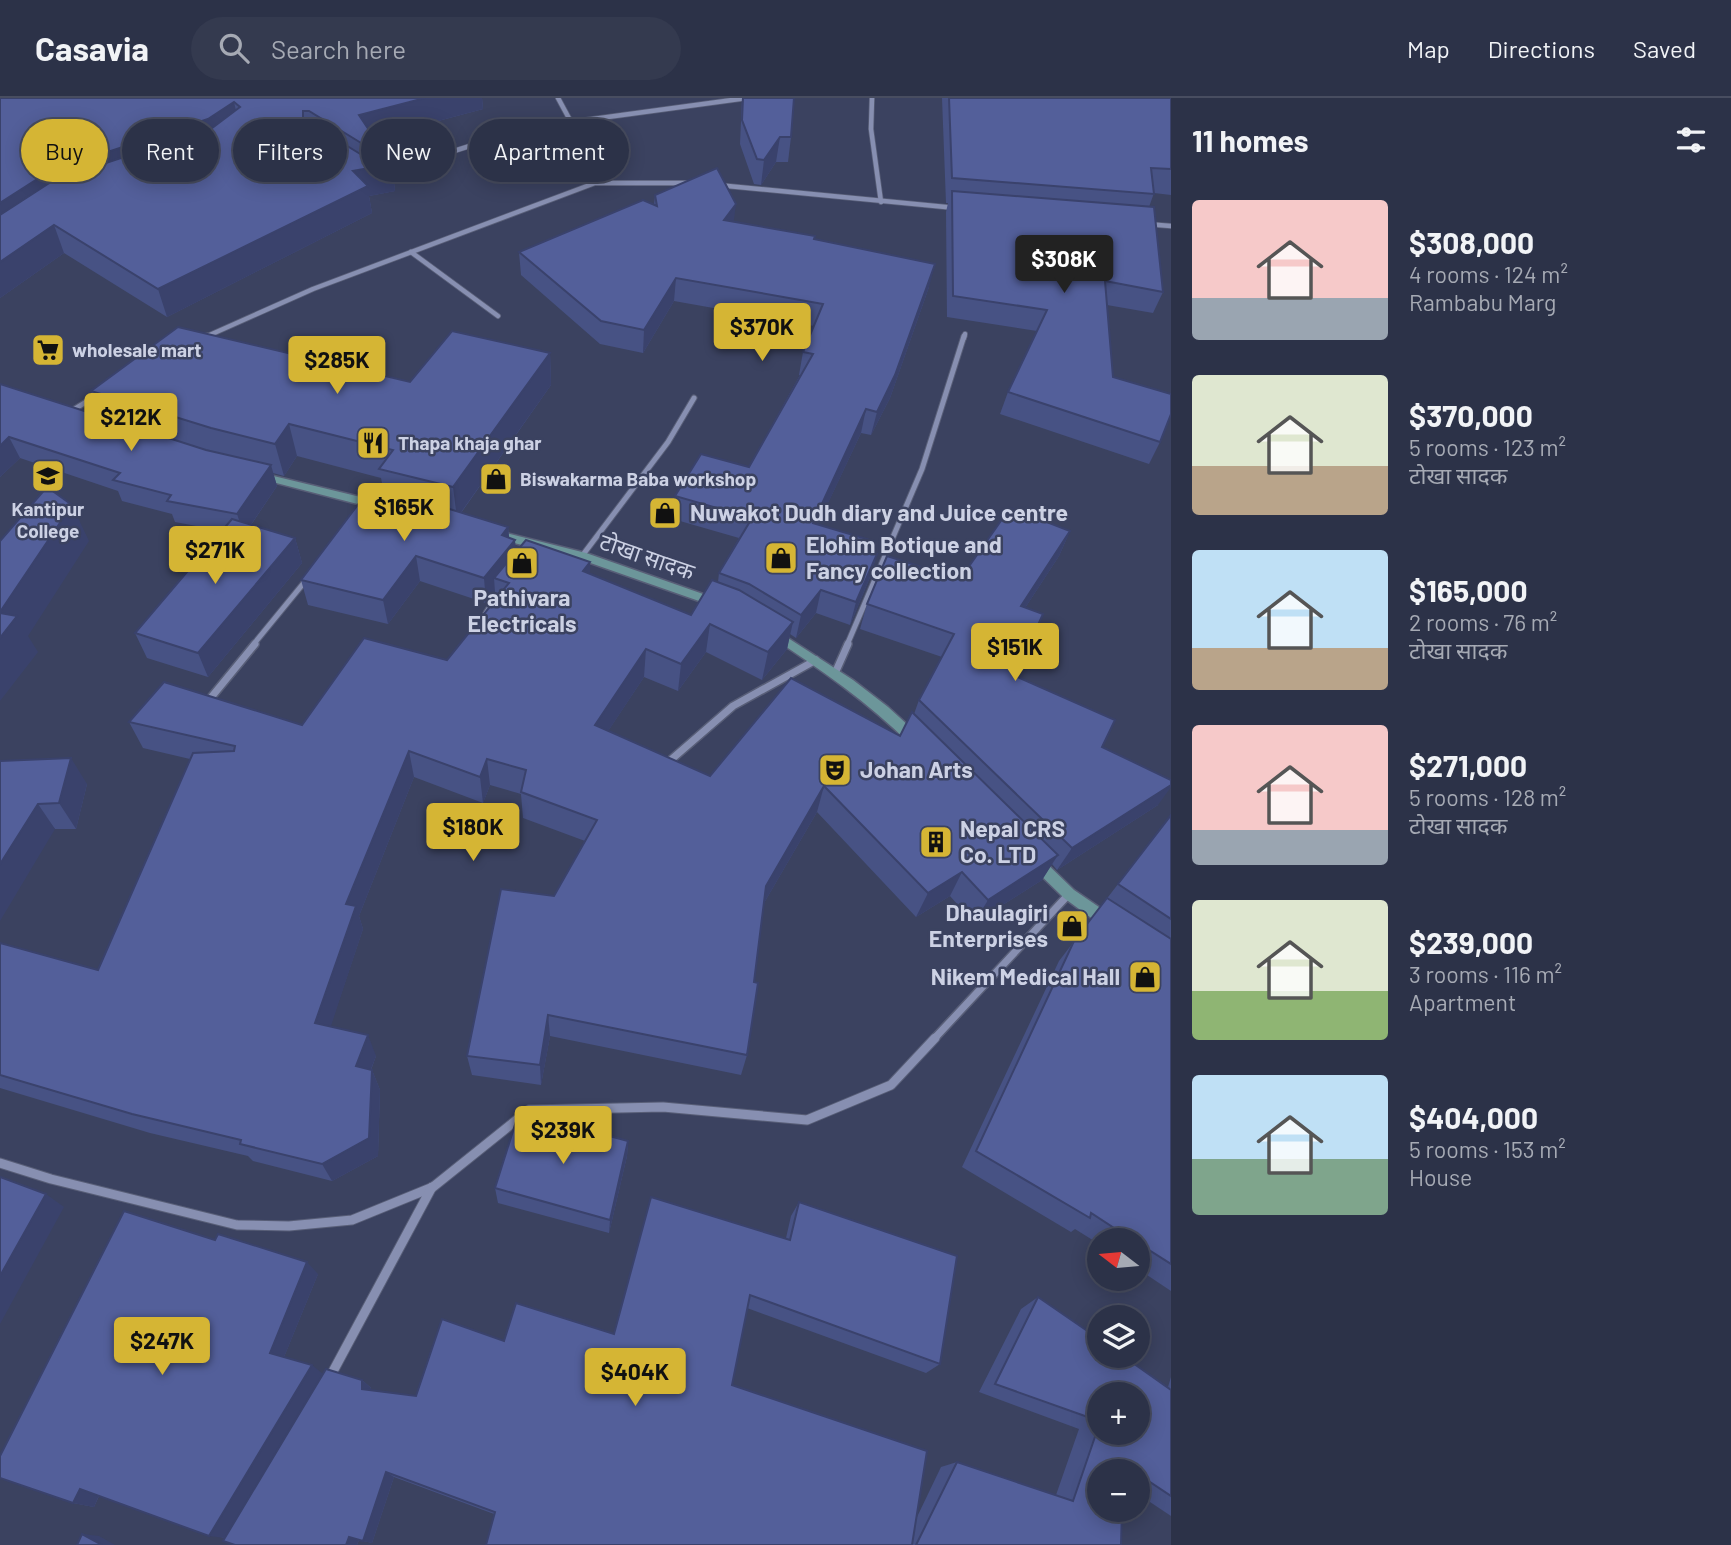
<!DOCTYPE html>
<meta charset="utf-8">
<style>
body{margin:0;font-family:Barlow,"Noto Sans Devanagari",sans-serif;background:#343a4f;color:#f1f3f6;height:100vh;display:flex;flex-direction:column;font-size:26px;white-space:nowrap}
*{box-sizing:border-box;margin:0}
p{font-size:23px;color:#a6aab4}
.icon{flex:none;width:38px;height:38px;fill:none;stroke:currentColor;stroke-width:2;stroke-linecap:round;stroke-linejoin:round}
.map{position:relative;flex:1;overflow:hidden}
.drawer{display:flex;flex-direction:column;background:#2c3248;width:560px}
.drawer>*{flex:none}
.top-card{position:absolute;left:21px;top:21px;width:665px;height:63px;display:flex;gap:14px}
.needle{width:46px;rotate:286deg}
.controls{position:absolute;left:1087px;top:1130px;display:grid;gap:14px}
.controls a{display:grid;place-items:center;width:63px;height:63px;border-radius:50%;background:#2c3248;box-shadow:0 4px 18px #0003,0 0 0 2px #484d60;font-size:35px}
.price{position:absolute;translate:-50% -60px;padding:0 16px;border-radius:7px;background:#d5b534;color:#111;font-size:23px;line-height:46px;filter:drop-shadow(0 2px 4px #0008)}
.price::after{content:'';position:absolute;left:50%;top:42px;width:21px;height:16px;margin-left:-10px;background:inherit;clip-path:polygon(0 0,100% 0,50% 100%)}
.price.active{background:#222;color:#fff}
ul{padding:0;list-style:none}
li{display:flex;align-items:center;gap:21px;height:175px;padding:0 21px}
li span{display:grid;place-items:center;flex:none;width:196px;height:140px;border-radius:7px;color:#555}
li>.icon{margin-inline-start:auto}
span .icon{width:84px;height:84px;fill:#fffc;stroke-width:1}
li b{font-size:30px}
h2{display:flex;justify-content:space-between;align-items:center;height:84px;padding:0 21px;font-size:30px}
.chip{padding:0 24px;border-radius:32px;background:#2c3248;box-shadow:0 4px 18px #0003,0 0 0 2px #484d60;font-size:24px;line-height:63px}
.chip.active{background:#d5b534;color:#111}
header{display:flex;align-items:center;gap:42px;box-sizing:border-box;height:98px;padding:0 35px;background:#2c3248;border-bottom:2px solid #484d60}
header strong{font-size:33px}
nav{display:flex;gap:38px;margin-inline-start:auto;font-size:24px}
.search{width:490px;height:63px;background:#343a4f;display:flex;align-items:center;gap:18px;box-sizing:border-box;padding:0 24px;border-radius:38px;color:#a6aab4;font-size:26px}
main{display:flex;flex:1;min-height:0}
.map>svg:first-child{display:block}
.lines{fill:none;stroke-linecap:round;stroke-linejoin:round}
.street-far3-casing{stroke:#585e77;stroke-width:6}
.street-far2-casing{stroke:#585e77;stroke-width:7}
.street-far1-casing{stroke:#585e77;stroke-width:10}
.street-casing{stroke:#585e77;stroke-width:11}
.secondary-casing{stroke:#585e77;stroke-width:3}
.street-far3{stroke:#878fb1;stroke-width:4.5}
.street-far2{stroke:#878fb1;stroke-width:5}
.street-far1{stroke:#878fb1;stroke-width:7}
.street{stroke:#878fb1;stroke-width:9}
.secondary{fill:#6c969a;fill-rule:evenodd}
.wall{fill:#475284;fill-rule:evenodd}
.shaded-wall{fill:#3a426c}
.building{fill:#535f9a;stroke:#3a426c;stroke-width:2}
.labels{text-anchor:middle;stroke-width:5;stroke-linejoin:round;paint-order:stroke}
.far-poi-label{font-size:19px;font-weight:bold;fill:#ccd1e4;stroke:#3b4260;text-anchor:start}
.poi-label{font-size:23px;font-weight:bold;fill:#ccd1e4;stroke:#3b4260;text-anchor:start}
.street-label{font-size:23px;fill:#ccd1e4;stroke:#3b4260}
</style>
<header>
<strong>Casavia</strong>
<div class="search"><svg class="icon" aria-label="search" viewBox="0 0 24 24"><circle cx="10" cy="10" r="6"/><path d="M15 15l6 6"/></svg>Search here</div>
<nav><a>Map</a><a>Directions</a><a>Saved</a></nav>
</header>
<main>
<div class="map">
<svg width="1171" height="1447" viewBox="0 0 1171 1447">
<rect width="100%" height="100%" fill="#3b4260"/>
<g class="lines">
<defs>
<g id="street-far3">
<path d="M558 0 571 24"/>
<path d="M872 0 871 31 881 104"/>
<path d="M385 75 476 46 571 24 747 0"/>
<path d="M717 87 956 110"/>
<path d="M1146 126 1171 128"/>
<path d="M411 154 498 218"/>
<path d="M203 240 313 191 595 85H695"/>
<path d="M964 240 965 236"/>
</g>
<g id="street-far2">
<path d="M201 241 207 238"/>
<path d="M70 314 102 294"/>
<path d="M582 458 668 344 694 300"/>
<path d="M486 515 500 493"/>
<path d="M253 547 307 481"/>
<path d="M847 547 922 371 964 238"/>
</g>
<g id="street-far1">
<path d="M836 573 848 546"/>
<path d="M209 602 255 546"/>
<path d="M665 667 733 608 816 562"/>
<path d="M933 942 1069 796"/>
</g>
<g id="street">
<path d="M0 1065 51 1081 237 1127 289 1128 352 1122 433 1089 529 1012 663 1009 807 1022 891 987 935 940"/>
<path d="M330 1279 432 1089"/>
</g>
<g id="secondary">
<path d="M257 374 377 403 383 407 377 411 253 379V375Z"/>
<path d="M498 433 586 455 723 503 725 506 719 510 579 461 494 440V434Z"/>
<path d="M774 531 853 582 888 609 921 639 923 643 921 647H911C868 604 820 571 770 538L768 535 770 532Z"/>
<path d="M1034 756 1039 758 1074 792 1115 820 1117 825 1115 830 1110 832 1105 830 1064 800 1029 766 1027 762 1029 758Z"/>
</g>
</defs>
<use href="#street-far3" class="street-far3-casing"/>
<use href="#street-far2" class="street-far2-casing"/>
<use href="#street-far1" class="street-far1-casing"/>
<use href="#street" class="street-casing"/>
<use href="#secondary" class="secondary-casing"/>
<use href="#street-far3" class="street-far3"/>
<use href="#street-far2" class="street-far2"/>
<use href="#street-far1" class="street-far1"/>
<use href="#street" class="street"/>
<use href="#secondary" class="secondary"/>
</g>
<g class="wall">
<path d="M0 0H482L483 11 375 40 377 44 379 53 392 66 395 93 369 98 372 115 167 219 64 155 0 200Z"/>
<path d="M742 0H794L791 39 788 64H776L761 87 754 86 740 46Z"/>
<path d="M942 0H1171V97L1154 95 1149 109 1163 194 1153 215 1107 207 1113 279 1160 344 1149 366 1000 316 1008 294 1037 233 947 219 946 114 948 105H946Z"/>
<path d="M655 97 734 124 815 141 929 189 890 300 871 337 861 335 818 426 870 442 867 453 877 456 870 479 850 527 816 515 796 540 790 536 787 551 762 582 706 554 678 593 644 579 608 633 710 678 900 638 914 616 919 602 942 559 860 531 867 506 960 481 1070 433 1059 458 1025 510 1015 578 1102 649 1158 707 1057 772 1052 766 1042 782 974 825 950 798 916 819 817 714 764 805 754 884 747 957 741 977 550 938 541 987 472 977 467 958 554 798 585 743 523 720 521 696 490 687 483 705 414 679 359 818 363 831 330 929 376 958 371 972H372L380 992 378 1058 332 1083 253 1063 248 1058 150 1035 0 990V845L98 872 190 661 143 650 129 624 302 627 447 562 496 502 495 494 486 505 420 483 388 526 308 507 301 482 383 390 381 380 297 358 284 378 273 375 277 388 251 427 295 440 302 465 208 579 147 560 135 535 223 433 175 424 172 416 122 403 118 393 20 360 0 379V286L101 318 91 293 410 284 550 255 551 287 461 415 508 429 509 439 516 454 590 476 691 517 718 484 719 475 739 440 673 421 675 398 749 369 800 277H799L803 254 814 228 674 203 643 255 600 246 521 177 519 154 654 107Z"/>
<path d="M0 663 87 686 76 731H55Z"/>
<path d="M1171 717V1193L1138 1171V1143H1099V1146L1075 1131 1071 1134 962 1069 1059 863Z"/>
<path d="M628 1043 627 1058 609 1135 498 1105 495 1090Z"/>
<path d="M799 1104 940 1266 926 1275 747 1210 732 1287 917 1419 941 1369 957 1364 1056 1397 1079 1331 979 1294 1021 1211 1038 1199 1168 1289 1171 1279V1418L1138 1396V1374H1099L1121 1447H486L494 1416 394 1379 372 1445 359 1442 357 1447H235L224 1440 99 1398 94 1409 73 1405 318 1176 284 1259 323 1276 362 1282 371 1290V1292L416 1298 504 1243 614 1236 786 1140 791 1118ZM1099 1297 1138 1335H1099Z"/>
</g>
<g class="shaded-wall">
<path d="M425 0H482L483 11 363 43 359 17Z"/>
<path d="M234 4 240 30 0 140V105L50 73Z"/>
<path d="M780 39 776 64 761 87 764 62Z"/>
<path d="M377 44 381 68 392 66 395 93 369 98 372 115 167 219 158 191 353 73 369 70 366 48Z"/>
<path d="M736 106 733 129 724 122Z"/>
<path d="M54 127 64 155 0 200V164Z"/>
<path d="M935 166 929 189 890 300 871 337 877 314Z"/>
<path d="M676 180 674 203 643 255 644 232Z"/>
<path d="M550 255 551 287 457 420 453 389Z"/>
<path d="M866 311 861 335 808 448 813 425Z"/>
<path d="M289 326 297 358 284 378 275 346Z"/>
<path d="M9 339 20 360 0 379V348Z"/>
<path d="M271 367 277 388 244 437 237 416Z"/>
<path d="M72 407 89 443 28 538 38 554 0 603V514Z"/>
<path d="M508 429 510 448 515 442 517 467 494 480 495 494 486 505 484 480 502 437Z"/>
<path d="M1070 433 1059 458 1010 533 1021 508Z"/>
<path d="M295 440 302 465 208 579 198 555Z"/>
<path d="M877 456 870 479 850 527 856 504Z"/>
<path d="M416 458 420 483 388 526 383 502Z"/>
<path d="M590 464V492L583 473Z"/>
<path d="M821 492 816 515 796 540 801 517Z"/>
<path d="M793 524 787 551 762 582 768 554Z"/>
<path d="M710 526 706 554 678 593 681 566Z"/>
<path d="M646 551 644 579 595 653V627Z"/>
<path d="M409 653 414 679 359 818 363 831 325 946 315 925 346 806Z"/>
<path d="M71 660 87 686 76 731 59 705Z"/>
<path d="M487 661 490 687 483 705 480 679Z"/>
<path d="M1171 687V689L1158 707 1057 772 1072 750Z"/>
<path d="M824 688 817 714 760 812 766 788Z"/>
<path d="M38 706 55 731 0 823V766Z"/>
<path d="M1058 757 1042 782 974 825 988 802Z"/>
<path d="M962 774 950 798 916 819 928 795Z"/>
<path d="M548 917 550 938 541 987 540 967Z"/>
<path d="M368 937 376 958 365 987 356 968Z"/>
<path d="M372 972 380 992 378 1058 332 1083 322 1066Z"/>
<path d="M628 1043 627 1058 609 1135 610 1122Z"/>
<path d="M46 1096 64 1109 0 1226V1178Z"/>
<path d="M307 1164 318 1176 282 1264 270 1255Z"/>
<path d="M312 1267 323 1276 225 1440 209 1438Z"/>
<path d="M362 1282 371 1290V1299L362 1291Z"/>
<path d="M386 1374 394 1379 372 1445 363 1443Z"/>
<path d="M80 1391 100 1395 94 1409 73 1405Z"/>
<path d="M82 1436 99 1438 115 1447H102Z"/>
<path d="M349 1439 359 1441 357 1447H346Z"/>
</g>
<g class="building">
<path d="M0 0H425L359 17 377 44 366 48 309 13H303V21L362 57 383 53 392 66 353 73 368 88 158 191 54 127 0 164V117L54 82 212 30 240 9 234 4 208 21 50 73 0 105Z"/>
<path d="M743 0H794L791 39H780L764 62 757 61 742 22Z"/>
<path d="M949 0H1171V71L1151 70 1154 96 952 80Z"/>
<path d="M717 70 736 106 724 122 815 138 814 141 935 166 895 277 877 314 866 311 813 425 870 442 864 452 877 456 856 504 821 492 801 517 749 486 719 475 752 420 675 398 701 356 749 369 813 256 803 254 823 206 676 180 644 232 601 223 519 154 643 102 657 108 655 97Z"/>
<path d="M952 93 1154 109 1163 194 1105 183 1113 279 1171 296V316L1160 344 1008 294 1047 212 953 198Z"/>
<path d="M178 229 410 284 452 233 550 255 453 389 379 371 393 352 289 326 275 346 211 330 91 293Z"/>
<path d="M0 286 206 352 271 367 237 416 167 403 171 397 113 382 120 375 9 339 0 348Z"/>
<path d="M372 388 446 406 443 409 508 429 502 437 515 442 484 480 416 458 383 502 301 482Z"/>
<path d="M47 389 72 407 0 514V443Z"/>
<path d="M1010 410 1070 433 1021 508 1043 516 1015 578 1115 622 1102 649 1171 682V687L1072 750 919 602 954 536 867 506 887 458 960 481Z"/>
<path d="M232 421 295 440 198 555 135 535Z"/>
<path d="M526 442 590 464 583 473 691 517 712 482 739 492 793 524 768 554 710 526 681 566 646 551 595 627 710 678 791 580 900 638 912 614 1058 757 988 802 962 774 928 795 824 688 766 788 754 884 758 885 747 957 548 917 540 967 467 958 501 791 554 798 597 722 521 694 526 672 487 661 480 679 409 653 346 806 356 808 315 925 368 937 356 968 372 972 369 1040 322 1066 240 1046 241 1042 132 1016 0 977V845L98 872 193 655 234 653 235 648 129 624 164 584 302 627 364 540 447 562 509 485 494 480Z"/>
<path d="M0 515 17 518 0 540Z"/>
<path d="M71 660 59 705 38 706 0 766V663Z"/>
<path d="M1171 717V821L1118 786Z"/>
<path d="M1107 800 1171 841V1166L1138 1145V1143H1134L1091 1115 1090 1120 976 1053 1074 843Z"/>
<path d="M519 1014 628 1043 610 1122 495 1090Z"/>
<path d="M0 1079 46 1096 0 1178Z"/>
<path d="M651 1099 790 1142 799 1104 957 1158 940 1266 750 1197 732 1287 927 1353 912 1447H486L495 1414 386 1374 363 1443 349 1439 346 1447H235L223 1443 326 1271 362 1282V1291L416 1298 442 1221 504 1243 516 1205 614 1236Z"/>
<path d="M124 1113 215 1142 218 1136 307 1164 270 1255 312 1267 209 1438 80 1391 73 1405 0 1380V1358Z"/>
<path d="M1038 1199 1099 1241V1258H1123L1171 1292V1398L1138 1376V1374H1134L1124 1367 1123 1374H1099V1412H1122L1121 1447H916L957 1364 1073 1403 1099 1327V1335H1138V1297H1099V1323L995 1286Z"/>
<path d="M82 1436 102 1447H77Z"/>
</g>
<defs>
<symbol id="supermarket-square" viewBox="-11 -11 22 22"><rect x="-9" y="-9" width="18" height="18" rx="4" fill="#d5b534" stroke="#3b4260"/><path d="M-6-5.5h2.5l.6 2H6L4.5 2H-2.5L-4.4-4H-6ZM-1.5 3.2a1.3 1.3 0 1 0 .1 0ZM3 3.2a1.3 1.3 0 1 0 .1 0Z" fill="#111"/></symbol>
<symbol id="restaurant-square" viewBox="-11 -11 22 22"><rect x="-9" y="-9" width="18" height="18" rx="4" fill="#d5b534" stroke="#3b4260"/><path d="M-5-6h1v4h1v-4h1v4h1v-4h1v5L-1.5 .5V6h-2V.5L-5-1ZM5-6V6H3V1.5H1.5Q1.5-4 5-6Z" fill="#111"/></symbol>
<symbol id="university-square" viewBox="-11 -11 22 22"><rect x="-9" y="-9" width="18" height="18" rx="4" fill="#d5b534" stroke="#3b4260"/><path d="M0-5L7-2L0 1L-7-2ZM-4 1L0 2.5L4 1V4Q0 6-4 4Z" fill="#111"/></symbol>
<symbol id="shop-square" viewBox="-11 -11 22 22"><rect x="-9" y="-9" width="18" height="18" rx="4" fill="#d5b534" stroke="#3b4260"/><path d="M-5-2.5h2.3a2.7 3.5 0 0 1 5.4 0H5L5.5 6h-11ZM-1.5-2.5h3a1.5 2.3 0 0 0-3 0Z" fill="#111"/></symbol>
<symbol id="theatre-square" viewBox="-11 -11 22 22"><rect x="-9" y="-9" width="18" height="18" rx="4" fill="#d5b534" stroke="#3b4260"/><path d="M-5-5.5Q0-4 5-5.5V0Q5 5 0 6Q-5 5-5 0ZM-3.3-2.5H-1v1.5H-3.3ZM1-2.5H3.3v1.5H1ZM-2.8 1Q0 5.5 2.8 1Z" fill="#111"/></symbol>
<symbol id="building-square" viewBox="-11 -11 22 22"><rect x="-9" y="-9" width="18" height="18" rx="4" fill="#d5b534" stroke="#3b4260"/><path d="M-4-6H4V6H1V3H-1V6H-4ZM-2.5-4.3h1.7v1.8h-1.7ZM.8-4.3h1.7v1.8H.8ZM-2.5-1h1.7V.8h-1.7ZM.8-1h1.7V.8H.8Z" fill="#111"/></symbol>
</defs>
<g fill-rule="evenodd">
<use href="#supermarket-square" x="29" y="233" width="38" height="38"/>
<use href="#restaurant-square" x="354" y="326" width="38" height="38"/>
<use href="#university-square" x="29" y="359" width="38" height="38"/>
<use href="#shop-square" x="477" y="362" width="38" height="38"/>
<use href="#shop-square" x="646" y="396" width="38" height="38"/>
<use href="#shop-square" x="762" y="441" width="38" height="38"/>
<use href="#shop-square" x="503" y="446" width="38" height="38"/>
<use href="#theatre-square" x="816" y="653" width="38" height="38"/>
<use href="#building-square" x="917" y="725" width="38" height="38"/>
<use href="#shop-square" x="1053" y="809" width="38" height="38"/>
<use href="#shop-square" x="1126" y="860" width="38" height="38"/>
</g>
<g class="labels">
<g class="far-poi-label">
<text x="72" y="259">wholesale mart</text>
<text x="398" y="352">Thapa khaja ghar</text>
<text x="520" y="388">Biswakarma Baba workshop</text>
<text x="48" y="418" text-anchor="middle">Kantipur<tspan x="48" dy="22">College</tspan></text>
</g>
<g class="poi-label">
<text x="690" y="423">Nuwakot Dudh diary and Juice centre</text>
<text x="806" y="455">Elohim Botique and<tspan x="806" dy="26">Fancy collection</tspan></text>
<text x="522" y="508" text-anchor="middle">Pathivara<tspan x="522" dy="26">Electricals</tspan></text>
<text x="860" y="680">Johan Arts</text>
<text x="960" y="739">Nepal CRS<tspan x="960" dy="26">Co. LTD</tspan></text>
<text x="1048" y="823" text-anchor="end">Dhaulagiri<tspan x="1048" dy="26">Enterprises</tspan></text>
<text x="1120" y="887" text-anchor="end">Nikem Medical Hall</text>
</g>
<g class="street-label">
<text transform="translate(647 459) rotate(19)" y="8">टोखा सादक</text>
</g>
</g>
</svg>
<div class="controls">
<a><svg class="needle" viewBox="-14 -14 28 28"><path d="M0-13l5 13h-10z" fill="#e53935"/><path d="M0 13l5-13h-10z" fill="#a6aab4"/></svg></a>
<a><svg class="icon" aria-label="layers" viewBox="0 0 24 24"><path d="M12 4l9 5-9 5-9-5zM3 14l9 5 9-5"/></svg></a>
<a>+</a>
<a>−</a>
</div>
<b class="price active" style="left:1064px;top:197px">$308K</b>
<b class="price" style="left:762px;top:265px">$370K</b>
<b class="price" style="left:337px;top:298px">$285K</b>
<b class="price" style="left:131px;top:355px">$212K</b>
<b class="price" style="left:404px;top:445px">$165K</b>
<b class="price" style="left:215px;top:488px">$271K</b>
<b class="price" style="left:1015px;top:585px">$151K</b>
<b class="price" style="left:473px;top:765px">$180K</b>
<b class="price" style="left:563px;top:1068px">$239K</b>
<b class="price" style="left:162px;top:1279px">$247K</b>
<b class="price" style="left:635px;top:1310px">$404K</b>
<div class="top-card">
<a class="chip active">Buy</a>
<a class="chip">Rent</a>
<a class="chip">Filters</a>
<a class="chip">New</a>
<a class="chip">Apartment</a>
</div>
</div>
<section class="drawer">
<h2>11 homes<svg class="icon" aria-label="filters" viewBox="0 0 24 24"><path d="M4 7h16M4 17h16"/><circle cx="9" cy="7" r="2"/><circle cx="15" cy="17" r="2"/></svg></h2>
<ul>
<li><span style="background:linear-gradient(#f6c9c9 70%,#9aa5b1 0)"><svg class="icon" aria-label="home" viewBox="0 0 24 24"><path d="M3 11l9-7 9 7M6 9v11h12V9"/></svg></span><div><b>$308,000</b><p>4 rooms · 124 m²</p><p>Rambabu Marg</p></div></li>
<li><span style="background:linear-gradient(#dfe7d0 65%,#b9a48a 0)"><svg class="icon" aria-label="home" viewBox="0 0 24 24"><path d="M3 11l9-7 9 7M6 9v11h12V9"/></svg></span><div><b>$370,000</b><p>5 rooms · 123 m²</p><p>टोखा सादक</p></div></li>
<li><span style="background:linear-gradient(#bfe0f5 70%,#b9a48a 0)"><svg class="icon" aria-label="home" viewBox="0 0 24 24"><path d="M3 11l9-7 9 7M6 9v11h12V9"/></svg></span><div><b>$165,000</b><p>2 rooms · 76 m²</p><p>टोखा सादक</p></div></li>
<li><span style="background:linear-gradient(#f6c9c9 75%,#9aa5b1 0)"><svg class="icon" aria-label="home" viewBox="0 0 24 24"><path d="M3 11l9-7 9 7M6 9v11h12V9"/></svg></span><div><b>$271,000</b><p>5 rooms · 128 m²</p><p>टोखा सादक</p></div></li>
<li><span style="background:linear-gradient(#dfe7d0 65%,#8fb573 0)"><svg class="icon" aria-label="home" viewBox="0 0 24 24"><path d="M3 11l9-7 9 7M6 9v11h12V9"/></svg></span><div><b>$239,000</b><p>3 rooms · 116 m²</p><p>Apartment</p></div></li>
<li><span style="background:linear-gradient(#bfe0f5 60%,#7fa58c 0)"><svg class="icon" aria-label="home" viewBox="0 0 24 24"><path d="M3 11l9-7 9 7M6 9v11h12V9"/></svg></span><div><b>$404,000</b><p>5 rooms · 153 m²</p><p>House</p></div></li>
</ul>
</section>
</main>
